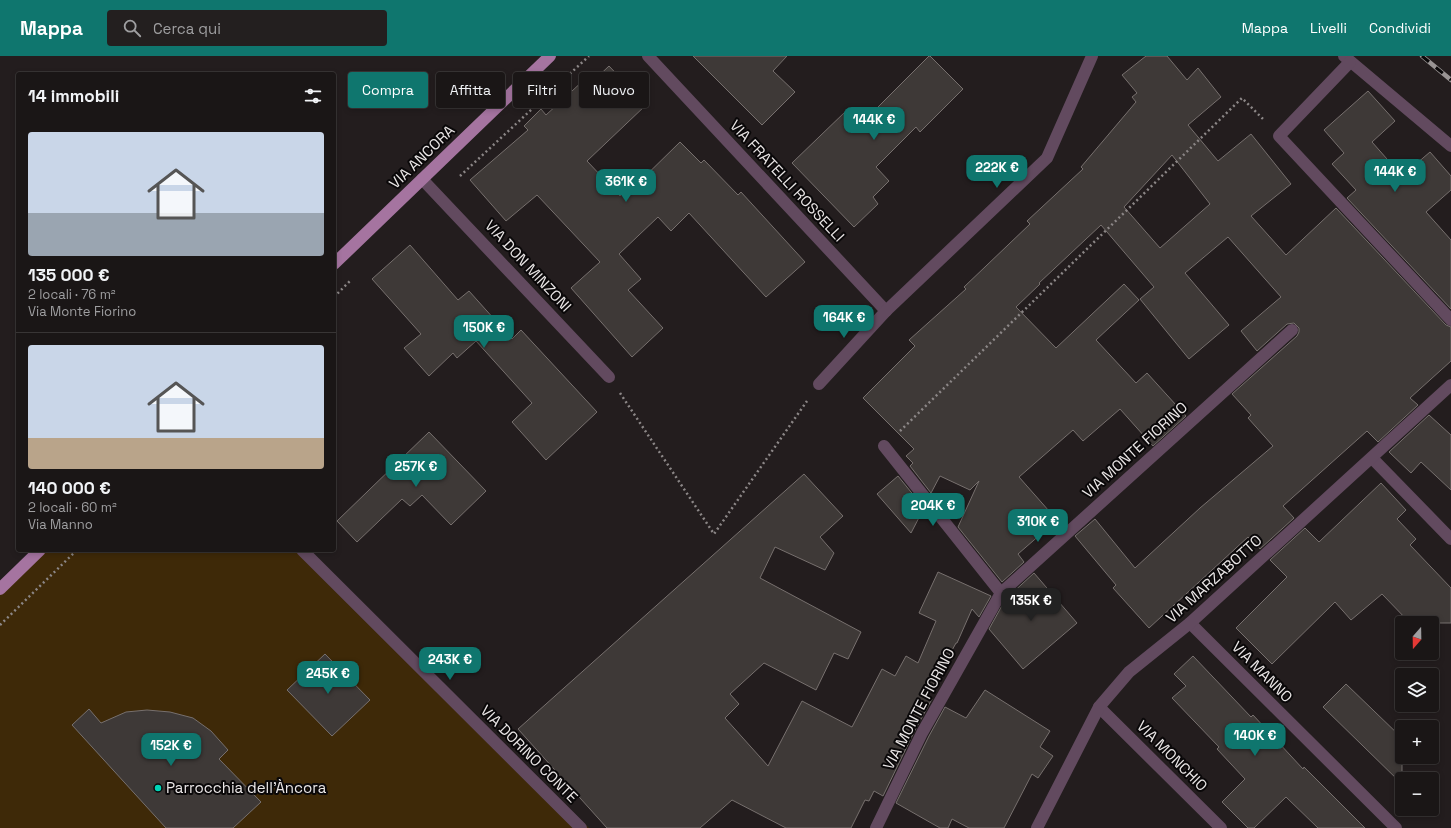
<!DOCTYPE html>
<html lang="it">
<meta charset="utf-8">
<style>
body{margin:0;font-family:"Space Grotesk",sans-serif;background:#231f1f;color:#f1f3f6;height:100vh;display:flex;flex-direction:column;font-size:15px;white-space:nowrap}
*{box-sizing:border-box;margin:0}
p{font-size:13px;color:#9f9fa1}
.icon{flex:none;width:22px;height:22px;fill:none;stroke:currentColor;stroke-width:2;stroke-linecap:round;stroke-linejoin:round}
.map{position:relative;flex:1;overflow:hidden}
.side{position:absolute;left:16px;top:16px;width:320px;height:480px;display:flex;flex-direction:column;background:#1a1616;border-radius:4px;box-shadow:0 2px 6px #0003,0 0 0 1px #383535}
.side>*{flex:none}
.top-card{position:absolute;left:348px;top:16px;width:380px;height:36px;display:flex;gap:8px}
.needle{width:26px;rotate:200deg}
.controls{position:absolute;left:1395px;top:560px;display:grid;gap:8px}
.controls a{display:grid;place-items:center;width:44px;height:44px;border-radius:4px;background:#1a1616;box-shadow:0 2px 6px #0003,0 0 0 1px #383535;font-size:20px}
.price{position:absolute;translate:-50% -34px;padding:0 9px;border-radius:8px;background:#0f766e;color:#fff;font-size:13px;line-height:26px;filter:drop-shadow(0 1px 2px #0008)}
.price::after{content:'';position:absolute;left:50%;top:24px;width:12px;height:9px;margin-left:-6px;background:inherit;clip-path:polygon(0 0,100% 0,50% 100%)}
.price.on{background:#222;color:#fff}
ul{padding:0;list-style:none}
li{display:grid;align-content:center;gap:8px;height:212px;padding:0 12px}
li+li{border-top:1px solid #383535}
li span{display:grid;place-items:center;height:124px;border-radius:4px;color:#555}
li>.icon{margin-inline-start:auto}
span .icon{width:72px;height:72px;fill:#fffc;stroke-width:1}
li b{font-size:17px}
h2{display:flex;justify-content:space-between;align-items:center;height:48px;padding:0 12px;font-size:17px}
.tag{padding:0 14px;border-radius:4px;background:#1a1616;box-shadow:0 2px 6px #0003,0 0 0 1px #383535;font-size:14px;line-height:36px}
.tag.on{background:#0f766e;color:#fff}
header{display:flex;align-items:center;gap:24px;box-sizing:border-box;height:56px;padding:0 20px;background:#0f766e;color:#fff}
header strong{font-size:19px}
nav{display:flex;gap:22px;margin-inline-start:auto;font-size:14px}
.search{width:280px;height:36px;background:#231f1f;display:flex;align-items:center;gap:10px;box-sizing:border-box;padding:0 14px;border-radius:4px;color:#9f9fa1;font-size:15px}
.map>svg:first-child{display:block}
.green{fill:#3e2908}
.building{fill:#3e3937;stroke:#77706e;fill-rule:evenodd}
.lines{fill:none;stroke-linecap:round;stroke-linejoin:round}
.path{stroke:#8c8787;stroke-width:2.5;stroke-dasharray:2 3;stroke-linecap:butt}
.minor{stroke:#624a5f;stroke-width:12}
.major{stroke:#a574a0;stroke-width:12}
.rail-casing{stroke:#999494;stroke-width:4.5}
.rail{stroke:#0a0809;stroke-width:3;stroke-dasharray:9;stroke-linecap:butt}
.poi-dot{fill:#00d5b7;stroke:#0a0809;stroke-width:1.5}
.labels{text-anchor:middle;stroke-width:4;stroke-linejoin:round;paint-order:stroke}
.street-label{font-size:15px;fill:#eae6e6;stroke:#0a0809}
.poi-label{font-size:15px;fill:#eae6e6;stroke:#0a0809;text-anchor:start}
</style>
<header>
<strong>Mappa</strong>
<div class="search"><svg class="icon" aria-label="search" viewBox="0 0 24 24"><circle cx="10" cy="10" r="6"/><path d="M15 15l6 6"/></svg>Cerca qui</div>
<nav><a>Mappa</a><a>Livelli</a><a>Condividi</a></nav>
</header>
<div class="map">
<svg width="1451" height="772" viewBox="0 0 1451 772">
<rect width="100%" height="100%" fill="#231d1e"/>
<path class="green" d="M33 494H304L589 772H0V526Z"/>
<g class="building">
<path d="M693 0H787L773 15 795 36 762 69Z"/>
<path d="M929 0H930L963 33 920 76 916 71 876 111 889 125 873 141 878 148 854 171 792 107 846 55 860 69Z"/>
<path d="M1146 0H1167L1187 24 1198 12 1221 41 1188 69 1218 105 1251 78 1291 128 1251 160 1286 199 1336 152 1446 269 1451 271V305L1410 342 1418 349 1378 386 1367 375 1283 450 1294 462 1260 493 1248 481 1149 572 1113 532 1116 529 1075 480 1095 463 1135 512 1200 452 1273 390 1248 362 1251 359 1232 338 1297 280 1299 276V272L1294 267 1287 268 1257 295 1241 275 1281 241 1228 181 1185 217 1229 269 1189 303 1140 243 1154 231 1101 169 1039 227 1040 228 1016 251 1056 292 1124 228 1139 244 1096 284 1136 327 1147 317 1186 360 1153 390 1120 353 1083 385 1073 374 1019 421 1057 464 1018 498 1024 506 1002 526 958 471 979 425 970 434 940 420 931 437 910 410 913 407 906 400 914 393 863 342 915 290 909 284 966 233 964 231 1030 168 1027 165 1083 113 1081 111 1136 46 1132 41 1137 37 1122 19ZM1172 99 1210 148 1160 192 1124 151Z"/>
<path d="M609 10 646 49 587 105 620 140 626 134 628 137 680 86 701 107 704 104 738 139 741 136 805 206 766 241 689 157 671 175 658 161 619 198 641 223 628 234 663 272 632 301 571 232 600 206 537 139 506 165 470 124 528 74 524 70 541 53 546 59 585 23 590 28Z"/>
<path d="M1368 35 1395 65 1372 86 1402 120 1430 96 1451 120V134L1426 156 1451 184V253L1347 142 1356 134 1332 108 1344 97 1324 74Z"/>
<path d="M410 189 458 244 469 235 512 283 521 274 597 356 546 404 512 366 532 347 476 285 457 302 453 297 429 320 404 292 421 278 372 223Z"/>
<path d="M1429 359 1451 379V434L1421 406 1411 417 1389 396Z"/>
<path d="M429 376 486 435 451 469 422 439 410 450 402 443 357 486 337 465Z"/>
<path d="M804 418 843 460 820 481 834 497 825 514 775 491 760 522 861 576 848 603 834 597 816 634 764 607 730 638 739 648 725 662 768 710 802 645 852 671 882 613 895 620 906 600 918 607 936 565 919 557 938 516 991 540 979 561 972 553 957 587H956L927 640 932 643 915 674 883 740 874 735 869 745 865 744 851 772H786L732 744 700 772H607L518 673Z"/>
<path d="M898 420 924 452 911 477 877 438Z"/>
<path d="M1381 427 1406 454 1397 463 1416 483 1410 489 1451 532V567H1410L1382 538 1351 564 1335 546 1272 608 1236 572 1287 521 1270 504 1305 472 1319 486Z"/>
<path d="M1034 517 1077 567 1023 613 989 573 1004 546 1022 554 1009 540Z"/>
<path d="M325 598 370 644 332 680 287 634Z"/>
<path d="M1193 600 1251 661 1253 659 1303 713 1304 711 1365 772H1318L1286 741 1254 772H1248L1222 746 1245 723 1217 693 1219 691 1172 642 1186 630 1174 618Z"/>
<path d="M1346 628 1402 682V728L1323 651Z"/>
<path d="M985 634 1050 675 1040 691 1053 700 1038 722 1032 718 1004 772H969L952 763 948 772H940L896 747 929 680 945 651 966 662Z"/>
<path d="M89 653 101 667 126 656 147 654 170 656 193 662 211 675 228 694 219 703 261 746 233 772H166L72 669Z"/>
</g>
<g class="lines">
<g class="path">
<path d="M460 120 589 0"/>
<path d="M334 241 351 224"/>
<path d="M620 337 714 478 807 345"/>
<path d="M900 375 1242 42 1265 65"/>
<path d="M0 569 77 494"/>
</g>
<g class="minor">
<path d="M648 0 886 255"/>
<path d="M1344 0 1451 90"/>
<path d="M1350 6 1279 80 1451 264"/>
<path d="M422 123 609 321"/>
<path d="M819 328 886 255 1047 102 1092 0"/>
<path d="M884 390 1001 537"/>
<path d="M1372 402 1451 483"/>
<path d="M302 494 581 772"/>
<path d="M1190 567 1396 772"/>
<path d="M1099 651 1221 772"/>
<path d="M876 772 922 677 1001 537 1292 274"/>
<path d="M1037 772 1099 651 1129 616 1190 567 1451 329"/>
</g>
<g class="major">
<path d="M334 208 550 0"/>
<path d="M0 533 40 494"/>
</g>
<defs>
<path id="rail" d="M1422 0 1451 24"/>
</defs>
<use href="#rail" class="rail-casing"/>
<use href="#rail" class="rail"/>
</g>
<circle class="poi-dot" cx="158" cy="732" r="4"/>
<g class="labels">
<g class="street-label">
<text transform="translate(422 101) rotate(-44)" y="5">VIA ANCORA</text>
<text transform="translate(787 125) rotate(47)" y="5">VIA FRATELLI ROSSELLI</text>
<text transform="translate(528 210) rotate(47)" y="5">VIA DON MINZONI</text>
<text transform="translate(1135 394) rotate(-42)" y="5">VIA MONTE FIORINO</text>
<text transform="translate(1214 523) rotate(-42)" y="5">VIA MARZABOTTO</text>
<text transform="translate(1262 616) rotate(45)" y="5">VIA MANNO</text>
<text transform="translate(919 653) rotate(-62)" y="5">VIA MONTE FIORINO</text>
<text transform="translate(529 698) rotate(45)" y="5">VIA DORINO CONTE</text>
<text transform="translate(1172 700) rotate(45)" y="5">VIA MONCHIO</text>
</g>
<g class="poi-label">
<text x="166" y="737">Parrocchia dell'Àncora</text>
</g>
</g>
</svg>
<div class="controls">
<a><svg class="needle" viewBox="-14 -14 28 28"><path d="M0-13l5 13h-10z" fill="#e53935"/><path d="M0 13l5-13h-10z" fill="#9f9fa1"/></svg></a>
<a><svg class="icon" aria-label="layers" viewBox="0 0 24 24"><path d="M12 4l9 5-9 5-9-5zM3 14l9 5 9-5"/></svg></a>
<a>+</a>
<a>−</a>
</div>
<b class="price" style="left:874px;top:85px">144K €</b>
<b class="price" style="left:997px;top:133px">222K €</b>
<b class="price" style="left:1395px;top:137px">144K €</b>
<b class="price" style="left:626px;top:147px">361K €</b>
<b class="price" style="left:844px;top:283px">164K €</b>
<b class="price" style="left:484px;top:293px">150K €</b>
<b class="price" style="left:416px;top:432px">257K €</b>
<b class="price" style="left:933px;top:471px">204K €</b>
<b class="price" style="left:1038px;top:487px">310K €</b>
<b class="price on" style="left:1031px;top:566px">135K €</b>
<b class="price" style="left:450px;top:625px">243K €</b>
<b class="price" style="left:328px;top:639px">245K €</b>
<b class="price" style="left:1255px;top:701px">140K €</b>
<b class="price" style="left:171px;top:711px">152K €</b>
<div class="top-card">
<a class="tag on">Compra</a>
<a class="tag">Affitta</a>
<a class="tag">Filtri</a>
<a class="tag">Nuovo</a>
</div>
<section class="side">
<h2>14 immobili<svg class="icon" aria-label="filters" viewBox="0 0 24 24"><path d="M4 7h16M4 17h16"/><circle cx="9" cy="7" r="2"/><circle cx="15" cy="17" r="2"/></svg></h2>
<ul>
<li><span style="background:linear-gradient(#c9d6e8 65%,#9aa5b1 0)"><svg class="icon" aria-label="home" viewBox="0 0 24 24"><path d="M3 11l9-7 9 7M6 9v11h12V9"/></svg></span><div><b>135 000 €</b><p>2 locali · 76 m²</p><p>Via Monte Fiorino</p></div></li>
<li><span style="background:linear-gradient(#c9d6e8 75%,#b9a48a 0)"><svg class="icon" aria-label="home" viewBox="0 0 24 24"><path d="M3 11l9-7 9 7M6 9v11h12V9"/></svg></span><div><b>140 000 €</b><p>2 locali · 60 m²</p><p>Via Manno</p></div></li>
</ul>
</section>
</div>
